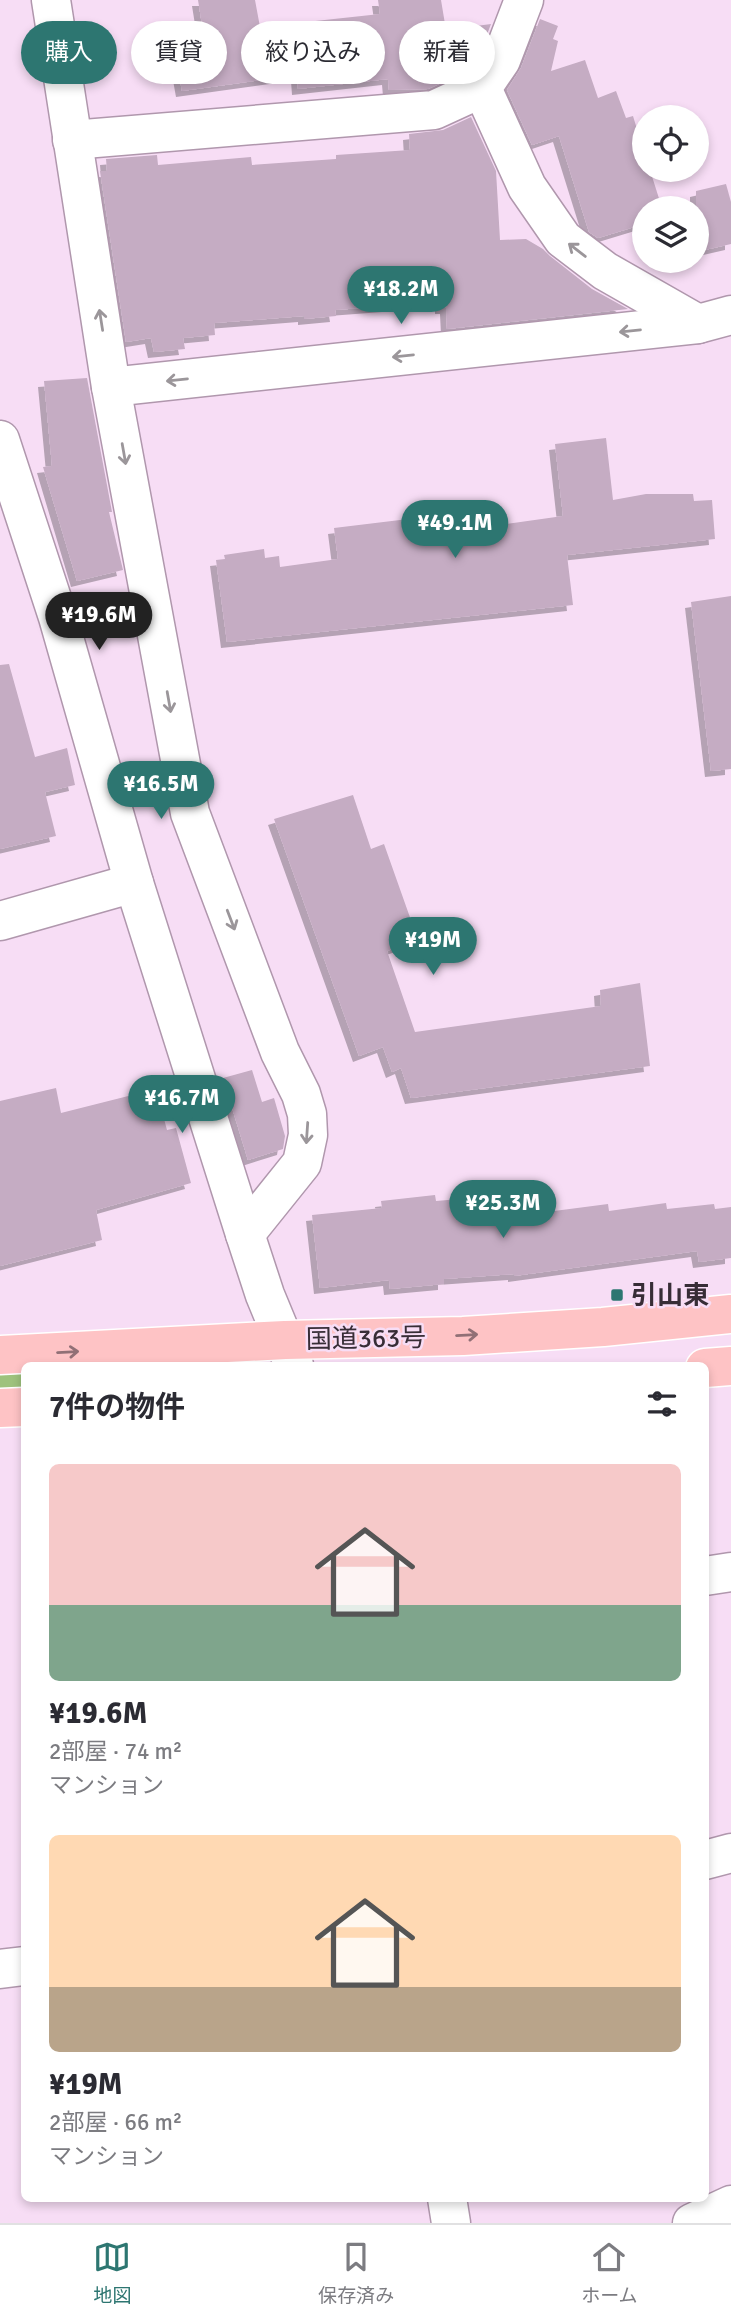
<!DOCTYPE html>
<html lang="ja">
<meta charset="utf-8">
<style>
body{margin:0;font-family:Signika,"Noto Sans JP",sans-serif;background:#f2f2f3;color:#2b2b33;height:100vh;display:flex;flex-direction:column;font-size:26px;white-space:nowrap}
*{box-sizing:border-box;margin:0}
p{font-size:23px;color:#7c7c81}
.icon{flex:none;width:38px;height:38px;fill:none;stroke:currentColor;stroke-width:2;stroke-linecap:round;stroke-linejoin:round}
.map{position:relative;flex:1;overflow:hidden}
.panel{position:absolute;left:21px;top:1362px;width:688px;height:840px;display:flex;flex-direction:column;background:#fff;border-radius:10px;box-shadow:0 4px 10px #0003}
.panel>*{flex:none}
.banner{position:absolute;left:21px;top:21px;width:690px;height:63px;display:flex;gap:14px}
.controls{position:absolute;left:632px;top:105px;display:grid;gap:14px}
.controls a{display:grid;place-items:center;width:77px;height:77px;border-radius:50%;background:#fff;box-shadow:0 4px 10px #0003;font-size:35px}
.price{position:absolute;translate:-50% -60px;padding:0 16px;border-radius:24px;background:#2d7671;color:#fff;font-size:23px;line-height:46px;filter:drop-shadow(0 2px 4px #0008)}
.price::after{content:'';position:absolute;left:50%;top:42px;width:21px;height:16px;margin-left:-10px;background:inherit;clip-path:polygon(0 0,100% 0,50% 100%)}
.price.selected{background:#222;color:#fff}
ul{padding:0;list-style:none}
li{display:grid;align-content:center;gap:14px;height:371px;padding:0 28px}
li span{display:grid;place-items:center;height:217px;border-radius:10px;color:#555}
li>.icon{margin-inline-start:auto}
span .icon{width:126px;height:126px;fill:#fffc;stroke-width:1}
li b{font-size:30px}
h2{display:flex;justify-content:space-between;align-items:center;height:84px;padding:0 28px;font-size:30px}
.tag{padding:0 24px;border-radius:32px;background:#fff;box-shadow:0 4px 10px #0003;font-size:24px;line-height:63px}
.tag.selected{background:#2d7671;color:#fff}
.tabs{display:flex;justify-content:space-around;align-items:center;height:98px;border-top:2px solid #e1e1e2;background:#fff;font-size:19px;color:#7c7c81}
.tabs a{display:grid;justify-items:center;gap:4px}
.tabs .selected{color:#2d7671}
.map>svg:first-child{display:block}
.green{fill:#9ec27d}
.building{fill:#c5acc3;filter:url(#shadow)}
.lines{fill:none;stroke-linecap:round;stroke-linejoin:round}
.minor-casing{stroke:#b097ad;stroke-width:41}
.highway-casing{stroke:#fff;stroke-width:41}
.minor{stroke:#fff;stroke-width:38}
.highway{stroke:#fec3c5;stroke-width:38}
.oneway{stroke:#9b969a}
.oneway2{stroke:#917076}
.poi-dot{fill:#2d7671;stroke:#f7ddf5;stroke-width:2.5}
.labels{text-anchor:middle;stroke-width:5;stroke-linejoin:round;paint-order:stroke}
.poi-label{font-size:26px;font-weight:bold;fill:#372d36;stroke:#f7ddf5;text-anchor:start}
.street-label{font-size:26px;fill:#372d36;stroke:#f7ddf5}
</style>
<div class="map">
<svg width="731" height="2223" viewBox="0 0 731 2223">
<defs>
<filter id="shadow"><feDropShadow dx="-6" dy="6" stdDeviation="0" flood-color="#0004"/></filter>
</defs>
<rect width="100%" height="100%" fill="#f7ddf5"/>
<path class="green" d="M24 1370V1388L0 1389V1371Z"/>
<g class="building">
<path d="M198 0H255L260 27 380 14 378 0H441L446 30 491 24 481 50 467 71 428 89 389 90 388 79 298 89 297 75 182 91 173 41 204 37Z"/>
<path d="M540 19 558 26 553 39 558 41 551 71 585 60 598 98 616 91 626 118 633 116 644 152V170H650L662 208H644V224L598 238 589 232 559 136 532 145 507 90 521 68Z"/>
<path d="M471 117 496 171 500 240 526 239 543 249 550 256 592 289 628 309 447 329 446 308H441V302L335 310 336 316 304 319V316L214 323 215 335 183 338 185 349 154 352 151 338 126 342 100 171H107L106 159 157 155 158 165 251 157 252 165 336 159V155L410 150 409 134 443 130Z"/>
<path d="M726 184 731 202V244L696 252V191Z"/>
<path d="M87 378 112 512H109L123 570 77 581 43 467 52 466 44 381Z"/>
<path d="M606 438 613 500 646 494H693L694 501 712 500 715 539 567 555 573 605 227 642 216 560 225 559 224 555 264 549 265 558 279 556 280 567 338 559 334 528 433 516 434 522 498 515 500 525 563 516 555 444Z"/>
<path d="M731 596V769L711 771 691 602Z"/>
<path d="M9 664 35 757 67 748 75 785 45 792 56 836 0 849V665Z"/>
<path d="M353 795 371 849 384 844 418 940 387 951 415 1032 601 1006 600 990 640 983 650 1066 411 1098 401 1068 392 1072 383 1047 359 1056 274 819Z"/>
<path d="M252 1070 262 1102 274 1098 285 1136 283 1149 248 1160 223 1078Z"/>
<path d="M56 1088 61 1113 156 1089 167 1130 176 1128 191 1183 96 1210 102 1240 0 1266V1101Z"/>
<path d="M435 1195 436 1201 483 1197 486 1220 608 1204 609 1211 666 1203 667 1209 714 1204 715 1209 731 1207V1258L699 1262 697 1251 514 1276V1274L444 1279V1284L390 1289 389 1280 320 1288 312 1215 382 1208 381 1201Z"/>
</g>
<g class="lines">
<defs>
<g id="minor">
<path d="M51 0 111 387 190 813 280 1052 301 1094 307 1114 308 1135 302 1163 245 1234"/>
<path d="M524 0 501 60 482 88 527 187 563 239 605 271 698 324"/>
<path d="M72 140 434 110 482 88"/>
<path d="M111 387 698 324 731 315"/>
<path d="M0 440 58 617 134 883 245 1234 265 1295 294 1365"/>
<path d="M0 921 134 883"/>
<path d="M705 1576 731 1572"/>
<path d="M705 1860 731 1853"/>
<path d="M0 1969 24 1966"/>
<path d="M447 2198 451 2223"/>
<path d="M692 2223 731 2205"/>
</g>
<g id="highway">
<path d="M0 1355 285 1340 463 1336 603 1327 731 1314"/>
<path d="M705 1368 731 1366"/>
<path d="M0 1408 24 1407"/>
</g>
</defs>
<use href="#minor" class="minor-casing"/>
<use href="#highway" class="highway-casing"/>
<use href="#minor" class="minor"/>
<use href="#highway" class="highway"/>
</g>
<defs><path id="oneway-shaft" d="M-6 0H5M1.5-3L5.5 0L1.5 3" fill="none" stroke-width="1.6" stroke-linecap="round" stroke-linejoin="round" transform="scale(1.75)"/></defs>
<g class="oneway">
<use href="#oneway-shaft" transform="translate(577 250) rotate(-142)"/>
<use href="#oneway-shaft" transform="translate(101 320) rotate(-99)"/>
<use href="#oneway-shaft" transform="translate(630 331) rotate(174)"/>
<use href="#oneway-shaft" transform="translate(403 356) rotate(174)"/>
<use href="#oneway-shaft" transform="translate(177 380) rotate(174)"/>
<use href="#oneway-shaft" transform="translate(124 454) rotate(80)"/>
<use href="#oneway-shaft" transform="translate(169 702) rotate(80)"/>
<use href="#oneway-shaft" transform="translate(231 920) rotate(69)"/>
<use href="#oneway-shaft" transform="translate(307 1133) rotate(94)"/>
</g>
<g class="oneway2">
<use href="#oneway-shaft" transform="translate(467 1335) rotate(-3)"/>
<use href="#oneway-shaft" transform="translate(68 1352) rotate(-3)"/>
</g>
<rect class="poi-dot" x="610" y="1288" width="14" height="14" rx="3.5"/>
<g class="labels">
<g class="poi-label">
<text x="631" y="1304">引山東</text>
</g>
<g class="street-label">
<text transform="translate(366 1338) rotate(-1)" y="9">国道363号</text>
</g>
</g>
</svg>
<div class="controls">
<a><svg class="icon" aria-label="locate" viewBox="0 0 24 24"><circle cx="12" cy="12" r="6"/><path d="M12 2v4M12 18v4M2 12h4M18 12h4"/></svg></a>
<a><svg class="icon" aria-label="layers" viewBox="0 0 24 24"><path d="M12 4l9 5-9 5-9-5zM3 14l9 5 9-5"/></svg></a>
</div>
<b class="price" style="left:401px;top:326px">¥18.2M</b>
<b class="price" style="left:455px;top:560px">¥49.1M</b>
<b class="price selected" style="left:99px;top:652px">¥19.6M</b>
<b class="price" style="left:161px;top:821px">¥16.5M</b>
<b class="price" style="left:433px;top:977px">¥19M</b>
<b class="price" style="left:182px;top:1135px">¥16.7M</b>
<b class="price" style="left:503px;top:1240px">¥25.3M</b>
<div class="banner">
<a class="tag selected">購入</a>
<a class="tag">賃貸</a>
<a class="tag">絞り込み</a>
<a class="tag">新着</a>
</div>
<section class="panel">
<h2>7件の物件<svg class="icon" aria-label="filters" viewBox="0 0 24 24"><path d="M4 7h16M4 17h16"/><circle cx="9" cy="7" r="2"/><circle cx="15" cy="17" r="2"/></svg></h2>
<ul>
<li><span style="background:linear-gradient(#f6c9c9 65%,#7fa58c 0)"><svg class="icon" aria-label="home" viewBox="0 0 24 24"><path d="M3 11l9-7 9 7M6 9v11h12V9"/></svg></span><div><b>¥19.6M</b><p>2部屋 · 74 m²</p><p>マンション</p></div></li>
<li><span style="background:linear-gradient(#ffd9b3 70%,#b9a48a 0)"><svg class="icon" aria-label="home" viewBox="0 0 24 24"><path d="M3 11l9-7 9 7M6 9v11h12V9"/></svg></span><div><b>¥19M</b><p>2部屋 · 66 m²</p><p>マンション</p></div></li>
</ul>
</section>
</div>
<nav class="tabs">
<a class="selected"><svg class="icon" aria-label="map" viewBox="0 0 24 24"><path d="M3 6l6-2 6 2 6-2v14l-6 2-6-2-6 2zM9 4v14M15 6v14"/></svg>地図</a>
<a><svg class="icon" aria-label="saved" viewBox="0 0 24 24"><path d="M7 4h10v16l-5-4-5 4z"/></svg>保存済み</a>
<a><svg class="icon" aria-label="home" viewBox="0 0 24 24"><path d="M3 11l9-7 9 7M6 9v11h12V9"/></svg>ホーム</a>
</nav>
